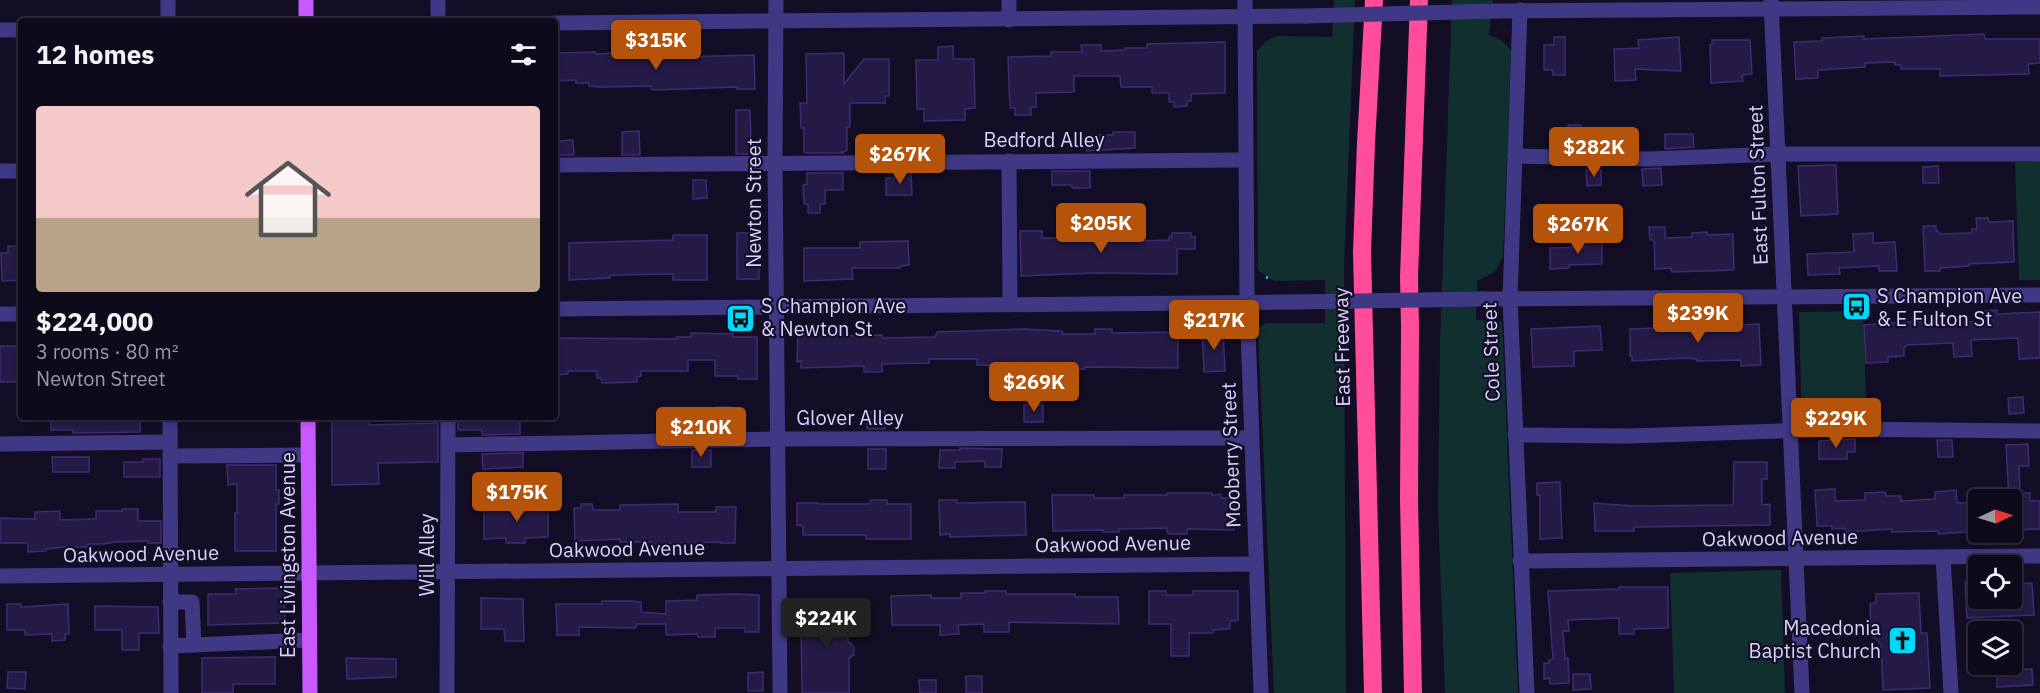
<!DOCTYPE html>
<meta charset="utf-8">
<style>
body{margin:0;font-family:"IBM Plex Sans",sans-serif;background:#171325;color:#f1f3f6;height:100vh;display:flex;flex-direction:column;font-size:22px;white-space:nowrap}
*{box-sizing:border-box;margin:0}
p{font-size:20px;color:#9b9aa3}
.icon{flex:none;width:33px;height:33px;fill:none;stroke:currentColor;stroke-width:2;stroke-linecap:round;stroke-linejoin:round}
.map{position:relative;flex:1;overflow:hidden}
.panel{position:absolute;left:18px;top:18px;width:540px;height:402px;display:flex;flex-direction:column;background:#0e0a1c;border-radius:6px;box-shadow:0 3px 9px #0003,0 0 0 2px #2e2b3b}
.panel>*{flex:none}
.needle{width:39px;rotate:86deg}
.fabs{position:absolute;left:1968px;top:489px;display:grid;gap:12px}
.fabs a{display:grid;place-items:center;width:54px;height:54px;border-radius:6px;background:#0e0a1c;box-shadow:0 3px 9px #0003,0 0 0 2px #2e2b3b;font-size:30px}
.price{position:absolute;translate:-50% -51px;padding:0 14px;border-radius:6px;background:#b45309;color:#fff;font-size:20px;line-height:39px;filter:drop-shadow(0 2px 3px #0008)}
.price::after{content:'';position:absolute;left:50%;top:36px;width:18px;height:14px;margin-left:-9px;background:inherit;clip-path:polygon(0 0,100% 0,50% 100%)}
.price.current{background:#222;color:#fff}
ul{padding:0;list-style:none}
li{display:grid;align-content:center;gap:12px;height:318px;padding:0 18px}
li span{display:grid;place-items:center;height:186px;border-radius:6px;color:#555}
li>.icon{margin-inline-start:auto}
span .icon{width:108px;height:108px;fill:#fffc;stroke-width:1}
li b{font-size:26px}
h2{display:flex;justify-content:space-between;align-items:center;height:72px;padding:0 18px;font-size:26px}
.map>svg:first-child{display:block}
.green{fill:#112f2f}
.building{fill:#251a46;stroke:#3d2b73;stroke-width:1.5}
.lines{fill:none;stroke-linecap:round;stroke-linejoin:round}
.path{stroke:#2db8b6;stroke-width:3;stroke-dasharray:3 4.5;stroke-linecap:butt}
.minor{stroke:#3f3885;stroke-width:15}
.major{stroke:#c859ff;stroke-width:15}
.highway{stroke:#ff4d9a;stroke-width:18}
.minor-bridge{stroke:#3f3885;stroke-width:15}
.labels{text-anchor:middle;stroke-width:4.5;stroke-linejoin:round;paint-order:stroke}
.street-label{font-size:20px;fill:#d9d2ff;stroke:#130e25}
.poi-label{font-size:20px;fill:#d9d2ff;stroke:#130e25;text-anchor:start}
</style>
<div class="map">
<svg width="2040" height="693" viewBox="0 0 2040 693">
<rect width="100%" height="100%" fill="#130e25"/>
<g class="green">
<path d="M1334 0H1355L1344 268 1346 693H1274L1258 328 1266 323H1325V280L1274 281 1258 270 1257 51 1266 41 1278 36 1332 37Z"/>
<path d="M1452 0H1493L1489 35 1501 40 1511 50 1503 256 1495 272 1477 281 1476 320 1502 321 1518 693H1445L1438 509 1440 345Z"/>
<path d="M2040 161V280H2019L2015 162Z"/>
<path d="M1863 311 1867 424 1802 426 1799 312Z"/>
<path d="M1781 570 1785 693H1674L1670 573Z"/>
</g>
<g class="building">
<path d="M1984 34 1985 39H2040V63L2028 64 2029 74 1940 76V69H1901V65H1895V62L1865 63V67L1818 70V78L1796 79 1794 42 1822 41V38L1844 37 1864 36V39Z"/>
<path d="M1554 37H1565V75H1553V70H1544V45H1554Z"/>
<path d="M1679 37 1681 71 1635 69 1636 80 1615 81 1614 49 1639 48 1638 40Z"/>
<path d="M1712 40H1750L1752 74 1742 75 1743 81 1711 83 1710 45H1712Z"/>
<path d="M1225 42V93L1191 94V101H1187V106L1174 107V102H1169V93H1152V87H1121L1120 76H1074V92L1036 93V107H1031V115H1015V108H1010L1008 57 1051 56V52H1082L1081 45H1101V51L1125 50V48H1147V44Z"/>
<path d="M953 46V59H974L975 108 965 109V120L924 121V109H917L916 60H938V47Z"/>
<path d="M595 52V54L640 52V58L754 55 755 89H737V87L654 90 651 89V86L599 87 589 86V83H576V80L555 81V53Z"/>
<path d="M844 53V84L864 59H889V96H885V103H850V127H847V151L842 152 843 153H807L804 152V128H801L800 103H807L806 54Z"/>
<path d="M736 110H750L751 141H758V154H736Z"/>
<path d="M1568 125H1581V131L1589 130 1590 144 1569 145Z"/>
<path d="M639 131 640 155H622V132Z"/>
<path d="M1113 132H1135V148L1087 151V135H1113Z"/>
<path d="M1665 134H1693L1694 147 1665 149Z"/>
<path d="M573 140 574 155H555V141Z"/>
<rect x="895" y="141" width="34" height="12"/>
<path d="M1836 165 1838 214 1801 216 1798 166Z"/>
<path d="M1938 166 1939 183H1923V167Z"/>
<path d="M1661 168 1662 185 1643 186 1642 169Z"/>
<path d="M1586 170H1601V185L1587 186Z"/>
<path d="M1052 171H1090V188H1072V185H1052Z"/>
<path d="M896 172H911L912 195H886V178H896Z"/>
<path d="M807 173H843V190H825V204H820V213H808V204H804L803 185 807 184Z"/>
<path d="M693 180H706L707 198 693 199Z"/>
<path d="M1976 218H1988L1989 222 2013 221 2014 262 1969 264V266L1940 268V271H1925L1923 226H1936V231H1938L1939 234 1972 233V229H1977Z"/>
<path d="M1649 227H1665V238L1692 237V233L1707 232V235L1733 234 1734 270 1672 272 1671 268 1655 269 1654 240H1650Z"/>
<path d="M1122 230H1142V241L1169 240V237H1172V233H1191V237H1195V249H1177V274L1096 273 1021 276 1020 231H1042V238H1103V232Z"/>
<rect x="737" y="233" width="22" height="46"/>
<path d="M1873 233V243L1895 242 1897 271H1879V266L1839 268 1840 274 1808 275 1807 254 1854 252 1853 234Z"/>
<path d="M673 235H707V280H673V274L615 275 609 276 610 278 569 280V243L673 240Z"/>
<path d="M1586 237H1602V264L1569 265V268L1550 269V248L1586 247Z"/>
<path d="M908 241 909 265 900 266V268H852L853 279 804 281V248H860V242Z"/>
<path d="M8 246H21V280L2 281 1 253H8Z"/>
<path d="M1997 310V314L2040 312V358L2019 359 2018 338 1971 340 1972 356 1954 357 1953 343 1908 345 1904 347V356L1888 357V362L1866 363 1864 325 1903 322H1929V324L1984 321V311Z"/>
<path d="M1759 324 1761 365 1741 366V360L1697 361V359L1686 358 1632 361V356H1630V329Z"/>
<path d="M1600 326 1602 350 1574 351V366L1533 367 1531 329Z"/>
<path d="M1023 329 1062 331 1063 334H1095V329H1112V333L1174 332V337H1178V368L1085 367V369L1046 370 1023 369V366L977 365V359H929V363L882 364V372H864V366L801 368V361L797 362 798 332H834L835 336 882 335V338L935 337 937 332Z"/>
<path d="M1223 330 1225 371 1204 372 1202 331Z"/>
<path d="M691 333 733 334V337H757V379H738V376H715V360H688V371H641V376L637 377V382L602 383 601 378H597V371H568V374L555 375V338L677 339V337H691Z"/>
<rect x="0" y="346" width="21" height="36"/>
<path d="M2023 397 2024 413 2009 414 2008 398Z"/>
<rect x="1024" y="405" width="19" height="17"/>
<path d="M716 407H732L733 423 694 426V410H716Z"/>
<rect x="867" y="412" width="18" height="17"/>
<path d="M51 417H140V432L73 433V430H51Z"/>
<path d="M458 417H520V434L482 435V430H458Z"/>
<path d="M369 419V425L438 423V462L378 463 379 484 332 485V420Z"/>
<path d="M1855 439V452H1847V459H1819V441Z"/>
<path d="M1937 440H1952L1953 457H1938Z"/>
<path d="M2028 444 2029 466H2019L2020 493H2030V501H2040V529L2013 530 2012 500H2009L2006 445Z"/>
<path d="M960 448 1002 449 1001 467H985V461L955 462V468H939L940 450H960Z"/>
<rect x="868" y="449" width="18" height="20"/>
<rect x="692" y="450" width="19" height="17"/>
<path d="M523 453V467L483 469 482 454Z"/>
<path d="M52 457H89V472H53Z"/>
<path d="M143 459H160V477H124V462H143Z"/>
<path d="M1734 462H1767V479H1762V505L1770 504V525L1634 527V531H1595L1594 503 1635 506 1733 505Z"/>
<path d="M227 465H276V490H279V504H276V551H235V513H237V484L228 485Z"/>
<path d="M1560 482 1562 538 1540 539V495H1537V483Z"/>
<path d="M1835 489V501L1865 500V493L1885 492 1886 496H1901V501L1935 499V492L1956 490 1957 503 1978 502V531L1939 534 1938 531 1892 532V529L1845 532V528L1832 529V526H1817L1815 490Z"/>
<path d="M1167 493H1212V495L1221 494V498H1234V530L1187 529V534H1168L1167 528 1119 529V532H1103V530L1053 531 1052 495H1094V498H1124V495H1167Z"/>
<path d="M535 498H548V537L525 538V543H506V538L484 539V506H501V510H533Z"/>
<path d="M870 500H887V504H911V539H866V535H803V526L797 525V503H818V504H870Z"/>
<path d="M939 500H957V503L1025 502 1026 535 950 537V534L940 535Z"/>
<path d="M581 504H592L593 510H620V505L678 504V512H716V507H736L735 543H721V542L651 544V542H620V539L575 541 574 508H581Z"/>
<path d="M122 509H138V521H161V543H148V541L114 542 104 544H88V547H65L46 549V551L28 552V543H0V518L35 519V512L60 511V520L94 519H96V511H122Z"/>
<path d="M1965 582H1978V598H2013L2012 584 2032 583 2034 615 1967 618Z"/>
<path d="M1619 587H1668V628L1634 629V634H1619V618L1568 620 1569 631H1563L1565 659 1568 658 1569 683 1550 684 1549 678 1544 679V663H1549V660L1553 659 1548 591 1619 589Z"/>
<path d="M280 588 284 593 285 623 208 625V594H236L235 589Z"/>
<path d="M985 591H1006V594H1075V597H1118L1119 624 1009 622V632H984V624L958 625 959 634 940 635V625H892L891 596 931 595V598H961V593H985Z"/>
<path d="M1149 591H1166V595H1193V591H1238V620L1230 621V629L1213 630V633H1189V656H1171V624H1149Z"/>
<path d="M1919 593 1921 633H1927L1930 688 1883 690 1881 644 1871 635 1870 604 1876 603V594Z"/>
<path d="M735 594 759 595V632H745V628H715V637H698L697 634 666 635V624H636V628L579 627V635H557L556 604H602V601H631L641 602V612L666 614V601L697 600V595Z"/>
<path d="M481 598 523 599 524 641H505L504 629H481Z"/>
<path d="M7 604H21V607L68 604 69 634H65V640L52 641V634L25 635V630H7Z"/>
<path d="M804 604H847L848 641 854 647V655L849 658V693H802L801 619H804Z"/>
<path d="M95 606 158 607 159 633H139V650H122V630H95Z"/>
<path d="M275 657V684H233V693H202V658Z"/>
<path d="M346 658 396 659V677L347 679Z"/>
<path d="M2032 669 2033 685 1997 687V670Z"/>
<path d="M8 672H26L25 689 7 688Z"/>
<path d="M763 672V691H748V673Z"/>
<path d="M1573 674H1590L1591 689 1573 690Z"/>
<rect x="966" y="676" width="16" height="17"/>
<path d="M919 680H936V693H920Z"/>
</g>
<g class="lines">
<path class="path" d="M1266 278 1268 277"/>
<g class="minor">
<path d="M168 0V21"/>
<path d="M438 0V21"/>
<path d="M776 0 775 162 780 693"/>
<path d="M1245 0 1247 303 1261 693"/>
<path d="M1771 0 1802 693"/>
<path d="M1520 10 1510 299 1527 693"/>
<path d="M1497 11 2040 7"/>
<path d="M1009 20V0"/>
<path d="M555 23 1305 16"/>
<path d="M0 30H21"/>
<path d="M1515 156 1650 159 1778 154H2040"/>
<path d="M1009 161 1010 305"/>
<path d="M555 165 1245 160"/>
<path d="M0 171H21"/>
<path d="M1482 299 2040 295"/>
<path d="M555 309 1294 302"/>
<path d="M0 314H21"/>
<path d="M170 417 171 693"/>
<path d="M1515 435 1629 436 1837 429 2040 431"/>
<path d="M0 444 170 442"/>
<path d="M448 445 777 439 1251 438"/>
<path d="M170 456 308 455"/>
<path d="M1943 557 1951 693"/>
<path d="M1520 561 2040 556"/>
<path d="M0 576 1255 564"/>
<path d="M170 602H192L194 645"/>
<path d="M170 646 309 640"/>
<path d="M447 693 448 417"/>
</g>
<g class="major">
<path d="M306 0V21"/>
<path d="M308 417 310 693"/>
</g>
<g class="highway">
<path d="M1373 693 1362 252 1366 143 1374 0"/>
<path d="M1413 693 1409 499 1410 327 1409 277 1419 0"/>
</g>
<g class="minor-bridge">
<path d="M1305 16 1497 11"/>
<path d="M1294 302 1482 299"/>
</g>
</g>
<defs>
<symbol id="bus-square" viewBox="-11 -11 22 22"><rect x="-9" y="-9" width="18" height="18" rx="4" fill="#00d8fd" stroke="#130e25"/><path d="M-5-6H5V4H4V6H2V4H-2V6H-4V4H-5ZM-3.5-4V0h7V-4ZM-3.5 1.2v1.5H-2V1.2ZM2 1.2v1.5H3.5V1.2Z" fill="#111"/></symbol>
<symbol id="church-square" viewBox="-11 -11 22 22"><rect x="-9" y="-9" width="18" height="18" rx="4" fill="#00d8fd" stroke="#130e25"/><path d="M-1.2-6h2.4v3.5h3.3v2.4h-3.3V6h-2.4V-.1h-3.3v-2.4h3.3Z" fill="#111"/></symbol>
</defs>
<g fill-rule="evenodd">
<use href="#bus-square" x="1840" y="290" width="33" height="33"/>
<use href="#bus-square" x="724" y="302" width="33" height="33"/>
<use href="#church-square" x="1886" y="624" width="33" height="33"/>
</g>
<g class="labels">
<g class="street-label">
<text x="1044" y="147">Bedford Alley</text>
<text transform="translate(1758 185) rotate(-92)" y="7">East Fulton Street</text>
<text transform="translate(754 203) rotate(-90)" y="7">Newton Street</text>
<text transform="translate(1342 347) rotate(-91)" y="7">East Freeway</text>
<text transform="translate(1491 352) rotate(-92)" y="7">Cole Street</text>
<text x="850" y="425">Glover Alley</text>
<text transform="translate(1231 455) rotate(-92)" y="7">Mooberry Street</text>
<text transform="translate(1780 538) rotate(-1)" y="7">Oakwood Avenue</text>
<text transform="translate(1113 544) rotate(-1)" y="7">Oakwood Avenue</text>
<text transform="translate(627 549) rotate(-1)" y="7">Oakwood Avenue</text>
<text transform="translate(141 554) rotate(-1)" y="7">Oakwood Avenue</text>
<text transform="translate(288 555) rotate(-90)" y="7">East Livingston Avenue</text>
<text transform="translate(427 555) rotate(-90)" y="7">Will Alley</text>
</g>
<g class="poi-label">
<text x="1877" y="303">S Champion Ave<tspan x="1877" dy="23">&amp; E Fulton St</tspan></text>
<text x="761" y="313">S Champion Ave<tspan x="761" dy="23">&amp; Newton St</tspan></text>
<text x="1881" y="635" text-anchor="end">Macedonia<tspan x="1881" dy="23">Baptist Church</tspan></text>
</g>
</g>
</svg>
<div class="fabs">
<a><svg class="needle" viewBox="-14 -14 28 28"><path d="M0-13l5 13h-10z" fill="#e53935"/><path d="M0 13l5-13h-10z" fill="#9b9aa3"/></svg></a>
<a><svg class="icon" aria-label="locate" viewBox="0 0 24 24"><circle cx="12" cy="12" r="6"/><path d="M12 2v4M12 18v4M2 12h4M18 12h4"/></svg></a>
<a><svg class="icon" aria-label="layers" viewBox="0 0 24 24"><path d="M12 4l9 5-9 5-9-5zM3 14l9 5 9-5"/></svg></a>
</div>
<b class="price" style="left:656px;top:71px">$315K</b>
<b class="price" style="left:1594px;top:178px">$282K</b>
<b class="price" style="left:900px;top:185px">$267K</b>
<b class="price" style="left:1101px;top:254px">$205K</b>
<b class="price" style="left:1578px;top:255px">$267K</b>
<b class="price" style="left:1698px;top:344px">$239K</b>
<b class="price" style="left:1214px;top:351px">$217K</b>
<b class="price" style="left:1034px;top:413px">$269K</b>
<b class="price" style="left:1836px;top:449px">$229K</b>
<b class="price" style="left:701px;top:458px">$210K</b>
<b class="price" style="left:517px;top:523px">$175K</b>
<b class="price current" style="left:826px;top:649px">$224K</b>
<section class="panel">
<h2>12 homes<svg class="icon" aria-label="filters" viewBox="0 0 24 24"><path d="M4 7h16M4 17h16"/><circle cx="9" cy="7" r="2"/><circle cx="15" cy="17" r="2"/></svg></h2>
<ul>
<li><span style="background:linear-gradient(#f6c9c9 60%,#b9a48a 0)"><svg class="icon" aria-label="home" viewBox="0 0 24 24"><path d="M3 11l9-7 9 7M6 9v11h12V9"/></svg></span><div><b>$224,000</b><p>3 rooms · 80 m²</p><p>Newton Street</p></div></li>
</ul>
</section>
</div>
